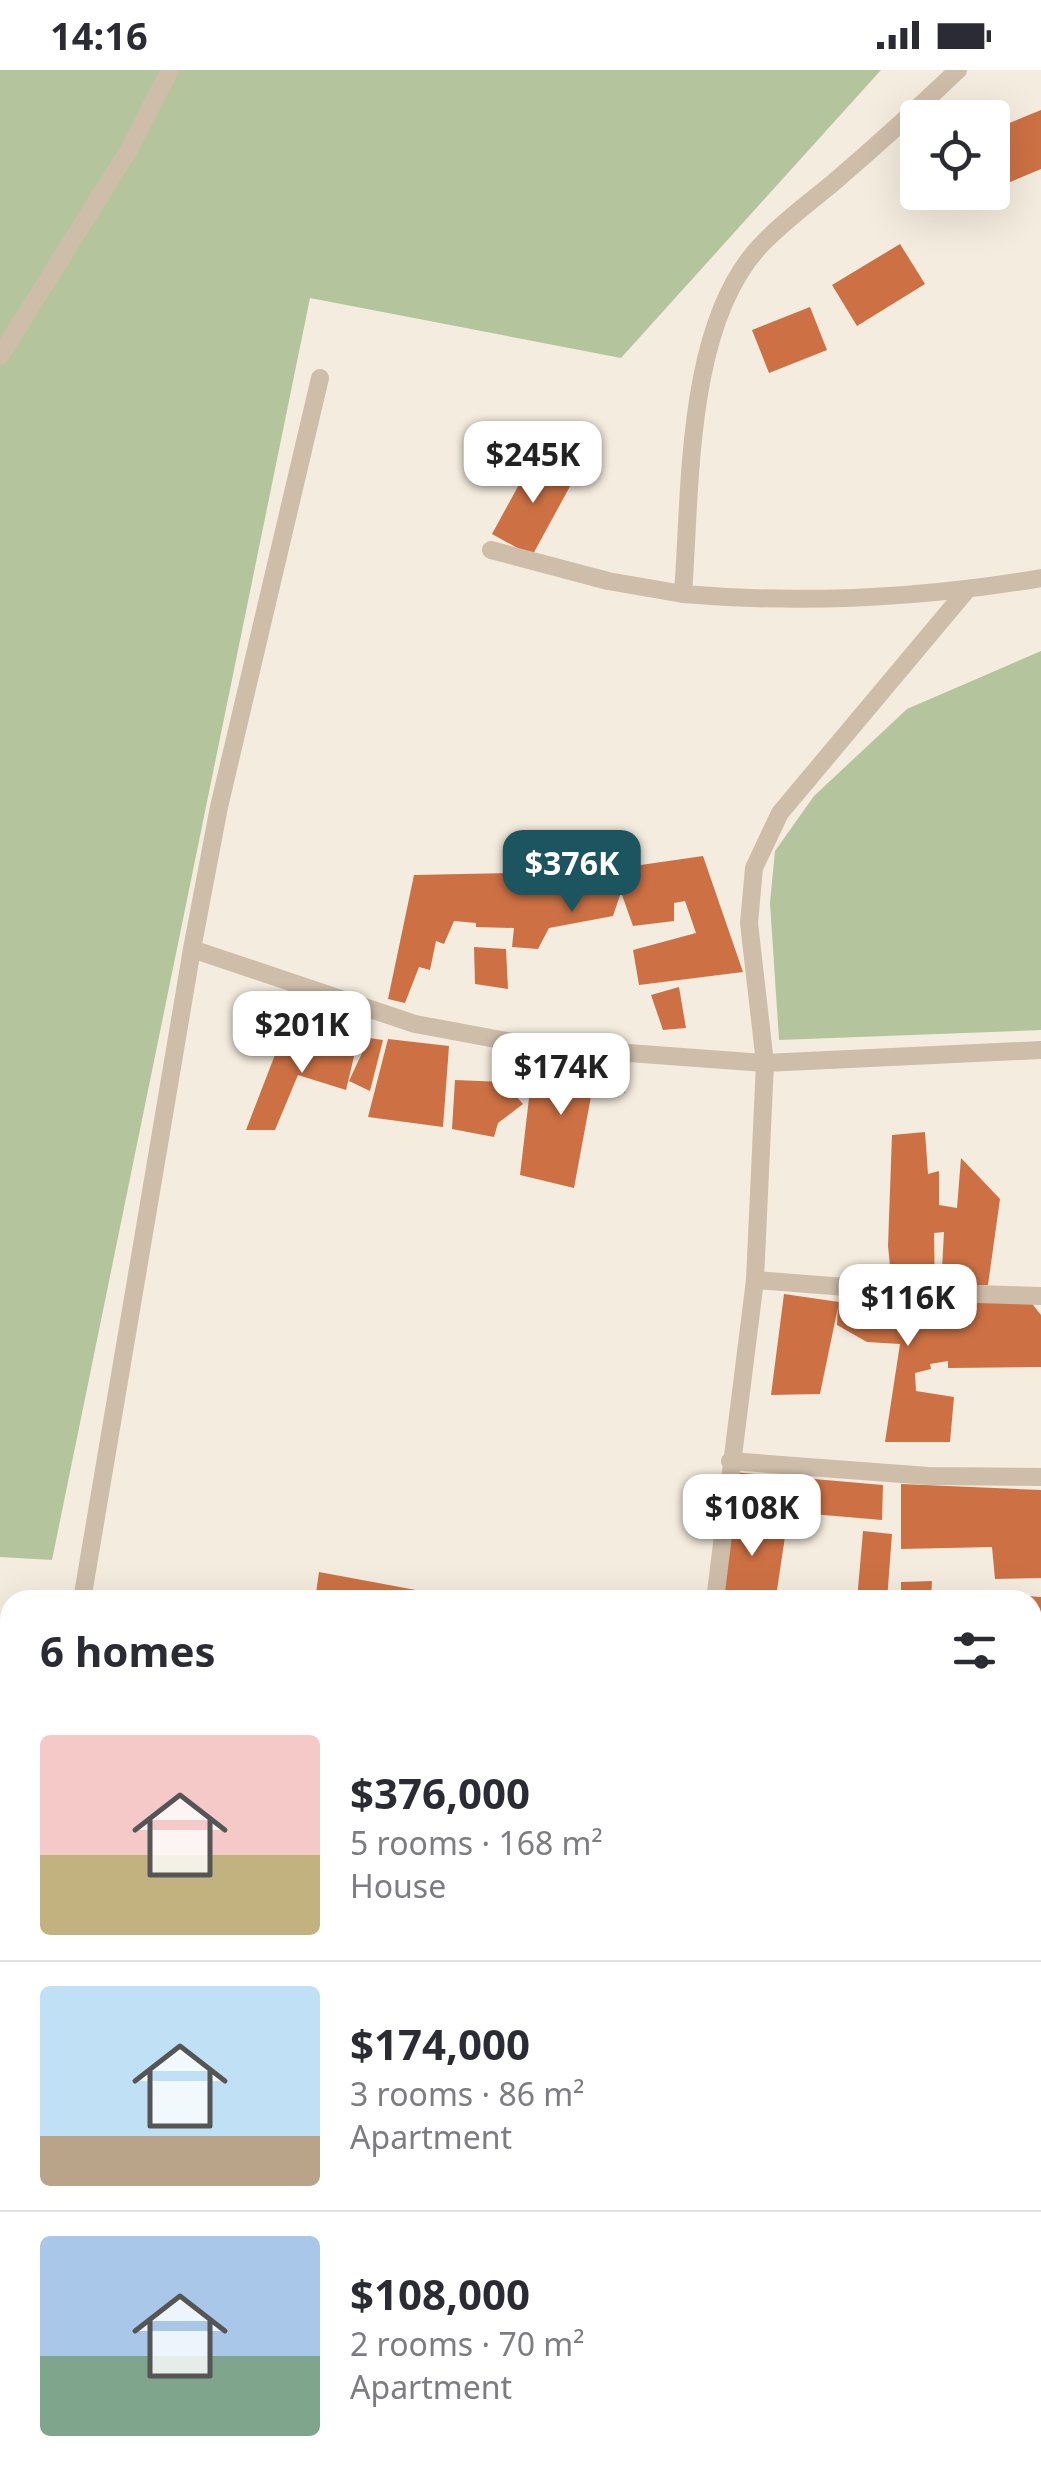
<!DOCTYPE html>
<meta charset="utf-8">
<style>
body{margin:0;font-family:"Noto Sans",sans-serif;background:#f2f2f3;color:#2b2b33;height:100vh;display:flex;flex-direction:column;font-size:38px;white-space:nowrap}
*{box-sizing:border-box;margin:0}
p{font-size:32px;color:#7c7c81}
.icon{flex:none;width:55px;height:55px;fill:none;stroke:currentColor;stroke-width:2;stroke-linecap:round;stroke-linejoin:round}
.map{position:relative;flex:1;overflow:hidden}
.details{position:absolute;left:0px;top:1520px;width:1042px;height:890px;display:flex;flex-direction:column;background:#fff;border-radius:30px 30px 0 0;box-shadow:0 10px 40px #0002}
.details>*{flex:none}
.controls{position:absolute;left:900px;top:30px;display:grid;gap:20px}
.controls a{display:grid;place-items:center;width:110px;height:110px;border-radius:10px;background:#fff;box-shadow:0 10px 40px #0002;font-size:50px}
.price{position:absolute;translate:-50% -85px;padding:0 22px;border-radius:20px;background:#fff;color:#222;font-size:32px;line-height:65px;filter:drop-shadow(0 2px 5px #0008)}
.price::after{content:'';position:absolute;left:50%;top:60px;width:30px;height:22px;margin-left:-15px;background:inherit;clip-path:polygon(0 0,100% 0,50% 100%)}
.price.on{background:#1c555f;color:#fff}
ul{padding:0;list-style:none}
li{display:flex;align-items:center;gap:30px;height:250px;padding:0 40px}
li+li{border-top:2px solid #e1e1e2}
li span{display:grid;place-items:center;flex:none;width:280px;height:200px;border-radius:10px;color:#555}
li>.icon{margin-inline-start:auto}
span .icon{width:120px;height:120px;fill:#fffc;stroke-width:1}
li b{font-size:42px}
h2{display:flex;justify-content:space-between;align-items:center;height:120px;padding:0 40px;font-size:42px}
.status{display:flex;justify-content:space-between;align-items:center;height:70px;padding:0 50px;background:#fff;direction:ltr}
.status svg{height:28px;fill:currentColor}
.map>svg:first-child{display:block}
.green{fill:#b4c59d}
.building{fill:#cd7144}
.lines{fill:none;stroke-linecap:round;stroke-linejoin:round}
.service{stroke:#cebda9;stroke-width:18}
.secondary{stroke:#a28c7a;stroke-width:25}
</style>
<div class="status"><b>14:16</b><svg viewBox="0 0 49 12"><path d="M0 12V9h3v3zM5 12V6h3v6zM10 12V3h3v9zM15 12V0h3v12zM26 1h20v11H26zM47 4h2v5h-2z"/></svg></div>
<div class="map">
<svg width="1041" height="2410" viewBox="0 0 1041 2410">
<rect width="100%" height="100%" fill="#f4ecde"/>
<g class="green">
<path d="M0 0H881L621 288 310 228 52 1490 0 1487Z"/>
<path d="M1041 581V960L779 970 770 833 775 781 814 726 907 639Z"/>
<path d="M1033 1639 1041 1640V1787H1033Z"/>
</g>
<g class="building">
<path d="M1041 40V99L996 118 992 110V60Z"/>
<path d="M900 174 925 214 857 256 832 215Z"/>
<path d="M810 237 827 280 769 303 752 260Z"/>
<path d="M534 387 574 409 532 486 492 464Z"/>
<path d="M703 786 743 902 639 915 633 880 696 863 685 831 674 833V851L633 856 621 822 613 846 549 858 538 879 512 877 514 858 476 857V853L454 851 444 874 436 871 430 900 419 897 405 933 388 929 414 805 601 801 621 822 613 799Z"/>
<path d="M474 877 506 879 508 919 475 914Z"/>
<path d="M679 917 686 958 663 960 651 925Z"/>
<path d="M316 960 357 974 346 1020 298 1005 275 1060H246L278 977 303 994Z"/>
<path d="M369 968 383 970 370 1021 349 1011Z"/>
<path d="M388 969 449 976 443 1057 368 1047Z"/>
<path d="M533 994H613L625 1023 592 1021 574 1118 520 1105Z"/>
<path d="M455 1010 504 1012 523 1034 498 1053 494 1067 452 1059Z"/>
<path d="M925 1062 928 1104 939 1101V1135L957 1138 961 1088 1000 1129 988 1215 941 1218 944 1162 934 1163 935 1219 892 1216 888 1176 892 1065Z"/>
<path d="M784 1224 839 1232 1029 1230 1041 1245V1297L948 1298V1291L930 1294 931 1299 915 1303 916 1321 954 1327 950 1372H885L900 1274 867 1272 837 1255 838 1237 820 1324 771 1325Z"/>
<path d="M732 1402 883 1415 882 1450 729 1437Z"/>
<path d="M901 1414 1041 1420V1508L995 1509 992 1477 901 1479Z"/>
<path d="M727 1448 787 1453 776 1527 719 1530Z"/>
<path d="M863 1461 892 1464 887 1530H857Z"/>
<path d="M319 1502 459 1528V1530H315Z"/>
<path d="M932 1511 931 1530H901V1512Z"/>
<path d="M999 1524 1041 1527V1604L1032 1603V1530H972Z"/>
<path d="M0 1600H10V1688L0 1687Z"/>
<rect x="0" y="1984" width="10" height="66"/>
<path d="M1032 2018 1041 2027V2054L1032 2062Z"/>
<path d="M0 2164 10 2175V2270L0 2259Z"/>
<path d="M361 2400H586V2410H376Z"/>
<path d="M667 2400H742L730 2410H656Z"/>
</g>
<g class="lines">
<g class="service">
<path d="M0 286 130 78 170 0"/>
<path d="M491 480 608 511 683 524C691 419 685 252 763 173 784 151 810 132 833 113 876 76 917 39 958 0"/>
<path d="M683 524C802 534 924 528 1041 508"/>
<path d="M192 879 415 954 534 976 765 993 1041 980"/>
<path d="M755 1210 765 993 749 853 754 798 780 743 966 521"/>
<path d="M730 1391 928 1406 1041 1407"/>
<path d="M82 1530 192 879 219 737 320 308"/>
<path d="M715 1530 755 1210 910 1222 1041 1226"/>
<path d="M1032 1630 1041 1631"/>
<path d="M0 1716H10"/>
<path d="M1032 2125 1041 2118"/>
<path d="M1032 2240 1041 2239"/>
<path d="M308 2400 317 2410"/>
</g>
<g class="secondary">
<path d="M0 1872H10"/>
<path d="M1032 1889 1041 1890"/>
</g>
</g>
</svg>
<div class="controls">
<a><svg class="icon" aria-label="locate" viewBox="0 0 24 24"><circle cx="12" cy="12" r="6"/><path d="M12 2v4M12 18v4M2 12h4M18 12h4"/></svg></a>
</div>
<b class="price" style="left:533px;top:436px">$245K</b>
<b class="price on" style="left:572px;top:845px">$376K</b>
<b class="price" style="left:302px;top:1006px">$201K</b>
<b class="price" style="left:561px;top:1048px">$174K</b>
<b class="price" style="left:908px;top:1279px">$116K</b>
<b class="price" style="left:752px;top:1489px">$108K</b>
<section class="details">
<h2>6 homes<svg class="icon" aria-label="filters" viewBox="0 0 24 24"><path d="M4 7h16M4 17h16"/><circle cx="9" cy="7" r="2"/><circle cx="15" cy="17" r="2"/></svg></h2>
<ul>
<li><span style="background:linear-gradient(#f6c9c9 60%,#c2b280 0)"><svg class="icon" aria-label="home" viewBox="0 0 24 24"><path d="M3 11l9-7 9 7M6 9v11h12V9"/></svg></span><div><b>$376,000</b><p>5 rooms · 168 m²</p><p>House</p></div></li>
<li><span style="background:linear-gradient(#bfe0f5 75%,#b9a48a 0)"><svg class="icon" aria-label="home" viewBox="0 0 24 24"><path d="M3 11l9-7 9 7M6 9v11h12V9"/></svg></span><div><b>$174,000</b><p>3 rooms · 86 m²</p><p>Apartment</p></div></li>
<li><span style="background:linear-gradient(#a9c7e8 60%,#7fa58c 0)"><svg class="icon" aria-label="home" viewBox="0 0 24 24"><path d="M3 11l9-7 9 7M6 9v11h12V9"/></svg></span><div><b>$108,000</b><p>2 rooms · 70 m²</p><p>Apartment</p></div></li>
</ul>
</section>
</div>
